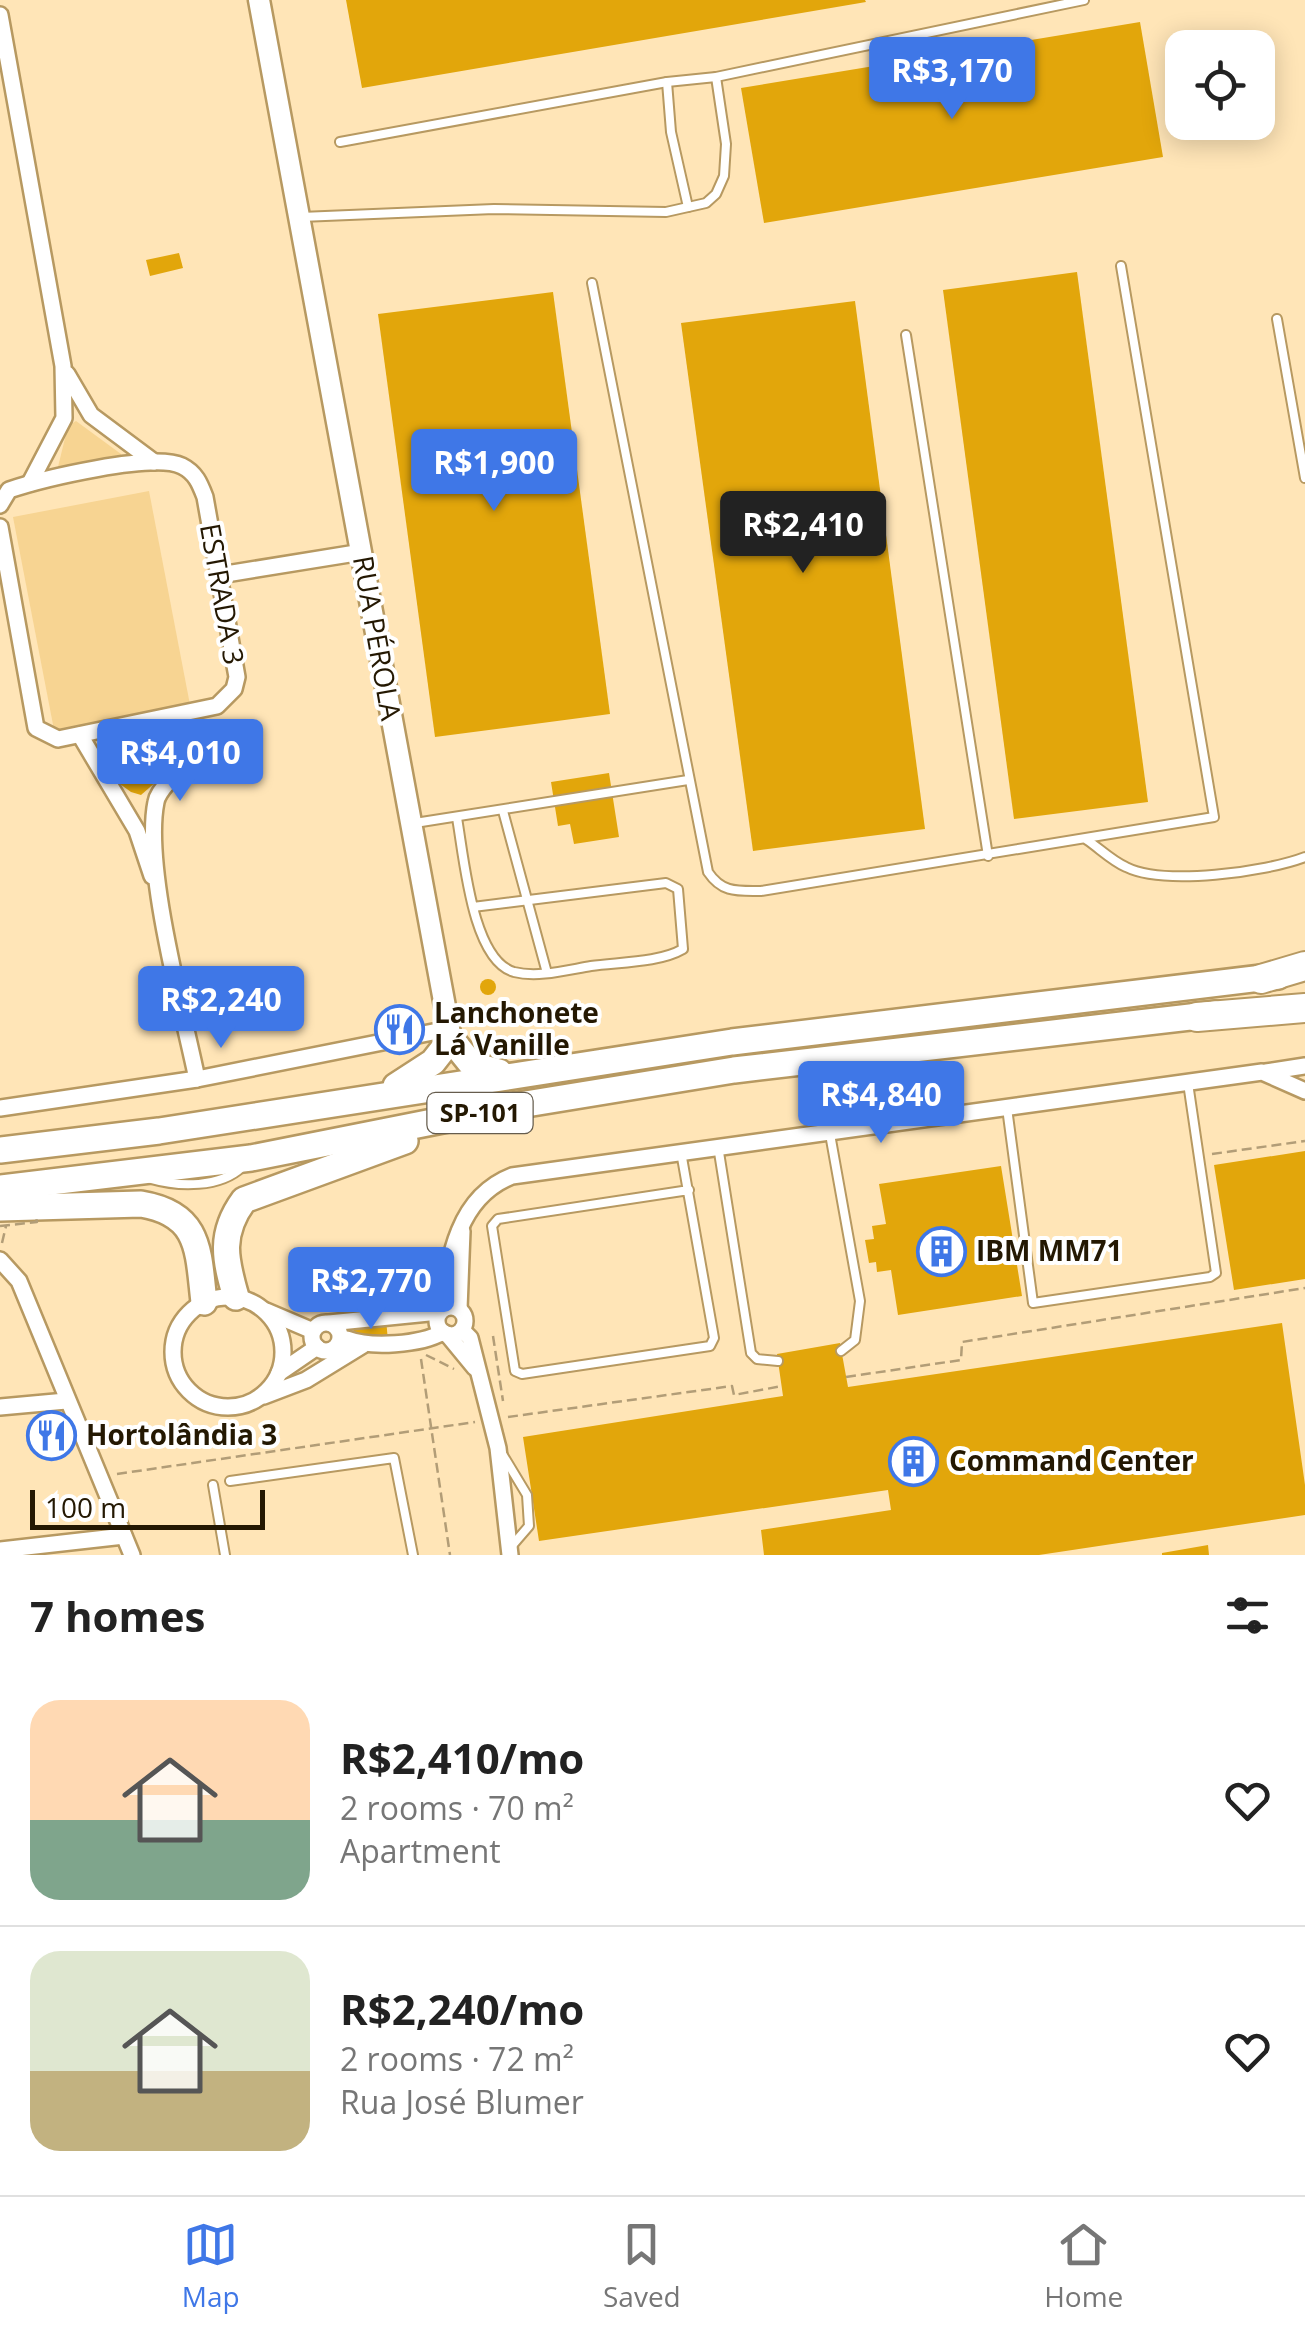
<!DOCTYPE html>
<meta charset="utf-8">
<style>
body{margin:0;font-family:"Open Sans",sans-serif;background:#f6f6f6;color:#222;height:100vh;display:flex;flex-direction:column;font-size:38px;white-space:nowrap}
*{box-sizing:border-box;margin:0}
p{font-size:32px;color:#767676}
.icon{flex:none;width:55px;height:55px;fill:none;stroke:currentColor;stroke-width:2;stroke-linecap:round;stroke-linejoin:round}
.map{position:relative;height:1555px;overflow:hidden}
.details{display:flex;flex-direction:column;background:#fff;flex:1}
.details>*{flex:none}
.controls{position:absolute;left:1165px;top:30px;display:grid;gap:20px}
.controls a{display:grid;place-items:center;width:110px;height:110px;border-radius:20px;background:#fff;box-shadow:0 5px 25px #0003;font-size:50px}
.scale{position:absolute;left:30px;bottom:25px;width:235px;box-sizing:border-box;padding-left:10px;border:5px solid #241802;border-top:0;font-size:28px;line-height:35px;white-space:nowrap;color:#241802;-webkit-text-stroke:8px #fff;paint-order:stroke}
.price{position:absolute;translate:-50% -85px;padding:0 22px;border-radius:10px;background:#3f77e7;color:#fff;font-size:32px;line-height:65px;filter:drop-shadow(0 2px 5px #0008)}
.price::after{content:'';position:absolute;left:50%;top:60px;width:30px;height:22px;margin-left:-15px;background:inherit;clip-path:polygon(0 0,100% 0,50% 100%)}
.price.on{background:#222;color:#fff}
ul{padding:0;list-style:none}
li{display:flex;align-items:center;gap:30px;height:250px;padding:0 30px}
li+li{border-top:2px solid #e0e0e0}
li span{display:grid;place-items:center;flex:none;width:280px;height:200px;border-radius:30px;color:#555}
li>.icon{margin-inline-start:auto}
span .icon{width:120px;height:120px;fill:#fffc;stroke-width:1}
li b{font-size:42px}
h2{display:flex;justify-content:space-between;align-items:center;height:120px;padding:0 30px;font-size:42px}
.tabs{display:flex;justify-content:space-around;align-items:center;height:140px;border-top:2px solid #e0e0e0;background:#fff;font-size:28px;color:#767676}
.tabs a{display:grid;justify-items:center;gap:5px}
.tabs .on{color:#3f77e7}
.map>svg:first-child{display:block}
.green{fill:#f7d492}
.building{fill:#e2a60b}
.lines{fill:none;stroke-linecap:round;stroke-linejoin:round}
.service-casing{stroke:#b79961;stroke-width:12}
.minor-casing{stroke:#b79961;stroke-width:20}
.tertiary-casing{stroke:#b79961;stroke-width:25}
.trunk-casing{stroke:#b79961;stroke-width:30}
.motorway-casing{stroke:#b79961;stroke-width:32}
.path{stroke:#b29d77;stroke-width:2.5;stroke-dasharray:10 5;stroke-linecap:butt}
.service{stroke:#fff;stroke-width:8}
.minor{stroke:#fff;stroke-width:15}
.tertiary{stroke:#fff;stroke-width:20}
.trunk{stroke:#fff;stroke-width:25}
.motorway{stroke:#fff;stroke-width:28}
.path-bridge{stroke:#b29d77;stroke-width:2.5;stroke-dasharray:10 5;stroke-linecap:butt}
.labels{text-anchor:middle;stroke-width:8;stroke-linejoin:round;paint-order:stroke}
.shield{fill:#fff;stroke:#665d4e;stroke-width:2.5}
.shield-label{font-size:25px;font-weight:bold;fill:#241802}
.street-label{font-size:28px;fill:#241802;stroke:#fff}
.poi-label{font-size:28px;font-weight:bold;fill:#241802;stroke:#fff;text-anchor:start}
</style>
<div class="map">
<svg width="1305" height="1555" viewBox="0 0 1305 1555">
<rect width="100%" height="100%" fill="#ffe5b7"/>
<g class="green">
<path d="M76 421 121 454V459L57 471 68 426Z"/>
<path d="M149 491 191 710 55 735 13 517Z"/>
</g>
<g class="building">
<path d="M346 0H865L866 2 362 88Z"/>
<path d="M1140 22 1163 157 764 223 741 88Z"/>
<path d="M179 253 183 268 150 276 146 260Z"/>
<path d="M1077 272 1148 802 1014 819 943 290Z"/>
<path d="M553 292 610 714 435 737 378 314Z"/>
<path d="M855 301 925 829 753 851 681 323Z"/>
<path d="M162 731 169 736V745L157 781 141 795 131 792 120 784 100 745 104 738Z"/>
<path d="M609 773 619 837 574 844 570 824 558 826 551 782Z"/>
<circle cx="488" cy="987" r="8"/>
<path d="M1305 1151V1279L1234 1290 1214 1165Z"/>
<path d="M1001 1166 1022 1296 898 1315 891 1270 877 1272 876 1262 869 1263 865 1240 874 1239 872 1226 886 1224 879 1184Z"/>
<path d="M386 1319 388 1341 357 1346 352 1324Z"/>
<path d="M1282 1323 1305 1485V1515L1039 1555H764L761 1530 891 1510 888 1490 539 1541 523 1437 783 1396 777 1354 840 1343 848 1387Z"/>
<path d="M1208 1545 1209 1555H1162V1553Z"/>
</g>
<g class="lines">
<defs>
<g id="service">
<path d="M667 82 671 132 688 207"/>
<path d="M340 142 667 82 716 77 1084 0"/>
<path d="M301 217 494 209 666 212 706 203 716 194 724 176 726 144 716 77"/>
<path d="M592 283 708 872C722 893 737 891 761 891L1214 817 1121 266"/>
<path d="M1277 319 1305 478"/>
<path d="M906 335 988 856"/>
<path d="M503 811 547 973"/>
<path d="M457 818C464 857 472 960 514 972 538 978 567 970 591 966 618 962 659 963 683 949L678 889 666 883 473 907"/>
<path d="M415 823 688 780"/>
<path d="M1087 840C1099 848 1112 861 1126 867 1164 886 1266 872 1305 857"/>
<path d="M1007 1108 1033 1303 1210 1277 1216 1273 1188 1083"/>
<path d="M830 1134 860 1301 855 1340 841 1351"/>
<path d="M718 1146 751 1353 757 1359 778 1361"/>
<path d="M681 1152 714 1338 710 1346 522 1374 515 1371 492 1226 498 1219 689 1190"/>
<path d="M151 1179C179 1187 220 1188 242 1167"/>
<path d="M501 1452 527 1495 529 1526 510 1548"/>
<path d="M230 1481 394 1458 413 1555"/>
<path d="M213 1485 225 1555"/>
</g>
<g id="minor">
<path d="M0 15 63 366 64 418 30 483"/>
<path d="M67 374 91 415 154 462"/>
<path d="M0 505 9 490C42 479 153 452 182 466 196 473 200 484 205 497L237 677 234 689 217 706 58 739 36 728 0 527"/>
<path d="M220 575 362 552"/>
<path d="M181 715C180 732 182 753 176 770 171 782 158 790 156 802 143 866 183 1011 197 1079"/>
<path d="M80 735 137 831 152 876"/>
<path d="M1266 1072 1305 1066"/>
<path d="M0 1108 197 1079 448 1029"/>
<path d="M0 1260 19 1281 132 1555"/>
<circle cx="228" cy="1352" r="55"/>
<circle cx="451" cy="1321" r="14"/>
<path d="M442 1309C449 1256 458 1197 512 1176L1262 1072 1305 1091"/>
<path d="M459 1309 462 1231"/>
<path d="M266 1311 313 1331"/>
<circle cx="326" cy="1337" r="14"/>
<path d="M329 1323 439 1312"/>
<path d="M462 1330 470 1338 498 1448 510 1555"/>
<path d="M447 1334 475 1368"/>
<path d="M338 1346 347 1339C371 1348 420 1345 443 1332"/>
<path d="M279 1373 317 1347"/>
<path d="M264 1396 306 1380 363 1345"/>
<path d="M0 1407 66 1401"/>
<path d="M0 1550 124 1536"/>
</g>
<path id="tertiary" d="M259 0 451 1039"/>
<g id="trunk">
<path d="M396 1086 433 1062 451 1039 472 1065 499 1072"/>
<path d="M0 1150 159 1131 732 1042 1278 976"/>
<path d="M0 1188 251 1158 508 1107 734 1070 1216 1014"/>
<path d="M0 1208 141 1204C201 1214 198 1251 204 1302"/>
<path d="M236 1297C225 1259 219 1234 244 1200L405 1141"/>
</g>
<g id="motorway">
<path d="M1261 979 1305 966"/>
<path d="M1197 1017 1305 1008"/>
</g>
</defs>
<use href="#service" class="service-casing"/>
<use href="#minor" class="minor-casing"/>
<use href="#tertiary" class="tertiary-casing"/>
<use href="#trunk" class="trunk-casing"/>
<use href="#motorway" class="motorway-casing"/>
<g class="path">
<path d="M1212 1154 1305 1141"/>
<path d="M2 1243 6 1226"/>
<path d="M493 1336 503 1401"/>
<path d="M426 1355 454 1369"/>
<path d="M421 1359 450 1555"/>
<path d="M846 1377 961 1360 962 1342 1305 1288"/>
<path d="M508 1417 732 1386 734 1395 782 1386"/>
<path d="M117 1474 475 1422"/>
</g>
<use href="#service" class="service"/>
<use href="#minor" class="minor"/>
<use href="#tertiary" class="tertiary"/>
<use href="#trunk" class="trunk"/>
<use href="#motorway" class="motorway"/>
<path class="path-bridge" d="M0 1226 37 1222 36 1218"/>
</g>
<defs>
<symbol id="restaurant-ring" viewBox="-11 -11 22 22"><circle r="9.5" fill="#fff" stroke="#3f77e7" stroke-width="1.5"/><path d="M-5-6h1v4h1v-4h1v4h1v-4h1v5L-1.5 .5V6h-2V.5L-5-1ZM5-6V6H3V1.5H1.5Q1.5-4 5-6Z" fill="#3f77e7"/></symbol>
<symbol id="building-ring" viewBox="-11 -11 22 22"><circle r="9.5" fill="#fff" stroke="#3f77e7" stroke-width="1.5"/><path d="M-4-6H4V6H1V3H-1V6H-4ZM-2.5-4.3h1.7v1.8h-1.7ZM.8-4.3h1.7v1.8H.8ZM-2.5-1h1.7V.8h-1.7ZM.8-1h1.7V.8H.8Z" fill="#3f77e7"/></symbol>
</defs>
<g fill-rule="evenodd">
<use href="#restaurant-ring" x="372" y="1002" width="55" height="55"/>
<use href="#building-ring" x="914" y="1224" width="55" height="55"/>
<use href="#restaurant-ring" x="24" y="1408" width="55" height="55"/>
<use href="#building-ring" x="886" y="1434" width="55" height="55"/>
</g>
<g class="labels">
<rect class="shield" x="427.5" y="1093" width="105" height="40" rx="8"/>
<g class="shield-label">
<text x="480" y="1122">SP-101</text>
</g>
<g class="street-label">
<text transform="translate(222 594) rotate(80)" y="10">ESTRADA 3</text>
<text transform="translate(377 638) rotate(80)" y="10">RUA PÉROLA</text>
</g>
<g class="poi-label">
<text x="434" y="1023">Lanchonete<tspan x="434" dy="32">Lá Vanille</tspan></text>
<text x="976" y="1261">IBM MM71</text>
<text x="86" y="1445">Hortolândia 3</text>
<text x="949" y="1471">Command Center</text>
</g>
</g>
</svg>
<div class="controls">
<a><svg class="icon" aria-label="locate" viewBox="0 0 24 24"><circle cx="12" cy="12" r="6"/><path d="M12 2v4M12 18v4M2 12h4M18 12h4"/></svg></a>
</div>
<div class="scale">100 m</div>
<b class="price" style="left:952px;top:122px">R$3,170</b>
<b class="price" style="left:494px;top:514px">R$1,900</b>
<b class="price on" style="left:803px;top:576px">R$2,410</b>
<b class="price" style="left:180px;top:804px">R$4,010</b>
<b class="price" style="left:221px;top:1051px">R$2,240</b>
<b class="price" style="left:881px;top:1146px">R$4,840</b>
<b class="price" style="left:371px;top:1332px">R$2,770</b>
</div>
<section class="details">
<h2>7 homes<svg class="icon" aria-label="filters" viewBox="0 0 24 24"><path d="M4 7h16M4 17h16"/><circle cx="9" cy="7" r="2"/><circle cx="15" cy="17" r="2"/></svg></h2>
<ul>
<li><span style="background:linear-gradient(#ffd9b3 60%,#7fa58c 0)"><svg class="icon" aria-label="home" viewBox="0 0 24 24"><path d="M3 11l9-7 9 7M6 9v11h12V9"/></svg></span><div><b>R$2,410/mo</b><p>2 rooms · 70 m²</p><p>Apartment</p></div><svg class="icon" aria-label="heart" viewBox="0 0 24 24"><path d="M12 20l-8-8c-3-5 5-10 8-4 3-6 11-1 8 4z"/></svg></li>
<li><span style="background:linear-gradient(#dfe7d0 60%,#c2b280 0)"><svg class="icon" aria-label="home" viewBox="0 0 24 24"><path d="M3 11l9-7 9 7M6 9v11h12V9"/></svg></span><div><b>R$2,240/mo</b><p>2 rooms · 72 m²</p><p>Rua José Blumer</p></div><svg class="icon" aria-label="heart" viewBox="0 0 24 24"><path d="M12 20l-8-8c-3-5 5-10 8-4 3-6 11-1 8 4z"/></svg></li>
</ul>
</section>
<nav class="tabs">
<a class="on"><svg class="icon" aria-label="map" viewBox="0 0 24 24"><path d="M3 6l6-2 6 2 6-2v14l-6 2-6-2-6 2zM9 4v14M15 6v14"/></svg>Map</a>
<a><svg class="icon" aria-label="saved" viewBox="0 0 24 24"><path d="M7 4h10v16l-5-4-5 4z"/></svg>Saved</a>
<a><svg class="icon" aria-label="home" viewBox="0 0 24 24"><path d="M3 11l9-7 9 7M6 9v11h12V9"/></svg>Home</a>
</nav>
